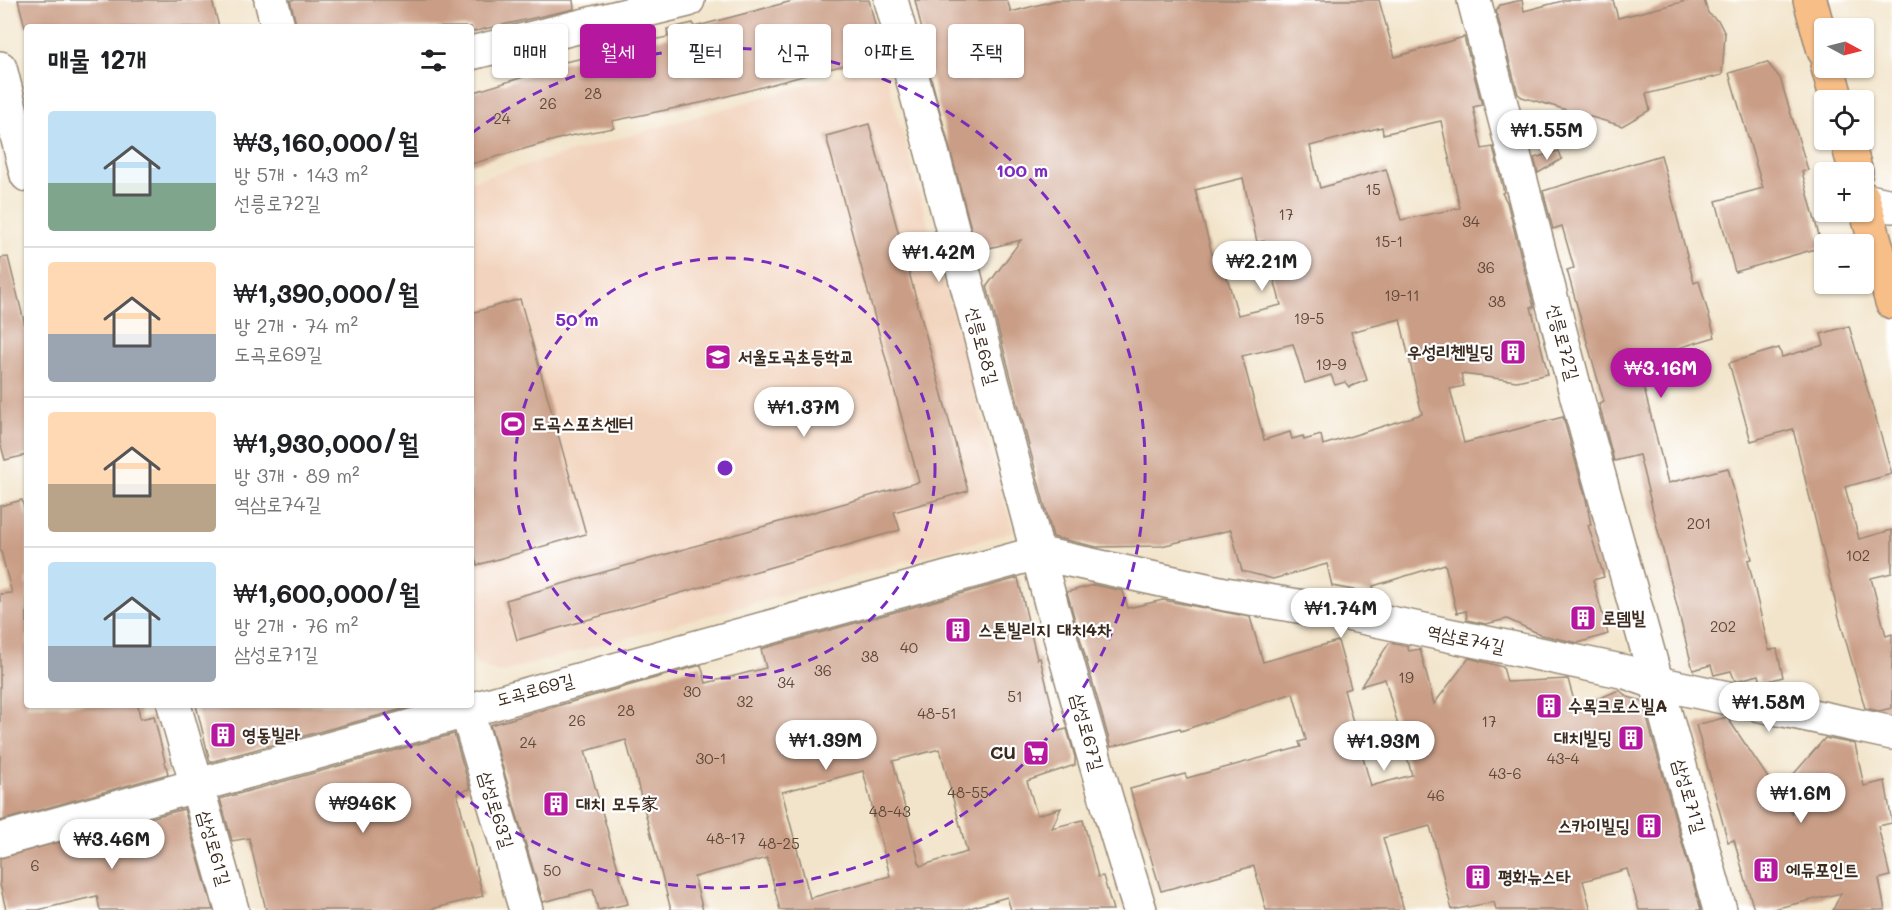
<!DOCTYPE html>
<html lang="ko">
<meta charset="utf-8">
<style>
body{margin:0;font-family:Mali,"LXGW WenKai TC","Poor Story",sans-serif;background:#f6f6f6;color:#202124;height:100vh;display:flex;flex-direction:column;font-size:22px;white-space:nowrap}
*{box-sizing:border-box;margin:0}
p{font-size:20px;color:#757577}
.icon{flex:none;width:33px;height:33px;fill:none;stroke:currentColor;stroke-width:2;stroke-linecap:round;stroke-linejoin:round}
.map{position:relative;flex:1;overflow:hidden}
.sheet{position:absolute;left:24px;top:24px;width:450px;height:684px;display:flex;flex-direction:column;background:#fff;border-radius:6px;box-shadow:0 2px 4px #0004}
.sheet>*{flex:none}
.hud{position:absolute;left:492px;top:24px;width:570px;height:54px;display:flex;gap:12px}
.needle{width:39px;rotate:97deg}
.tools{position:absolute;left:1814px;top:18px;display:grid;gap:12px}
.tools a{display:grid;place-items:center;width:60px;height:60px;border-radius:6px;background:#fff;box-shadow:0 2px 4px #0004;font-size:30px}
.price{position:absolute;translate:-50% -51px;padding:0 14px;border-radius:21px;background:#fff;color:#222;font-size:20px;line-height:39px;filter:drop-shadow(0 2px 3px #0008)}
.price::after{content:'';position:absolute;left:50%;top:36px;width:18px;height:14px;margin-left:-9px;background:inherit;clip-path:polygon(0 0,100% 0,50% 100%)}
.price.current{background:#b5179e;color:#fff}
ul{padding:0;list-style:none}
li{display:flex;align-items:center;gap:18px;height:150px;padding:0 24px}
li+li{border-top:2px solid #e0e0e0}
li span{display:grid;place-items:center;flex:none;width:168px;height:120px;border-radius:6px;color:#555}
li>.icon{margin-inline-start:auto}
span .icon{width:72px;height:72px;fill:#fffc;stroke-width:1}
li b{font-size:26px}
h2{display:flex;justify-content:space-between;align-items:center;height:72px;padding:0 24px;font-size:26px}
.chip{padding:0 21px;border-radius:6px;background:#fff;box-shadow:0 2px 4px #0004;font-size:21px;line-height:54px}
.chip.current{background:#b5179e;color:#fff}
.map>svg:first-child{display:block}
.built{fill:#f2d4be}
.building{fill:#ca9e86;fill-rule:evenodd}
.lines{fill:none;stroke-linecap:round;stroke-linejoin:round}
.minor-casing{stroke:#968774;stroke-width:36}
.major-casing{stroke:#968774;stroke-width:36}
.minor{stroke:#fff;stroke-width:33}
.major{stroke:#f7be88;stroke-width:33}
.ring{fill:none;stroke:#7b2cbf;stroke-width:3;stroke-dasharray:10 8}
.labels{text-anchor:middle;stroke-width:4.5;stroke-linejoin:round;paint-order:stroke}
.number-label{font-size:15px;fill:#5f4738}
.street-label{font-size:18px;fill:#3b2a1e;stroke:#fff}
.poi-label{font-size:18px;font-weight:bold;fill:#3b2a1e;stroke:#fff;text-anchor:start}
.centre{fill:#7b2cbf;stroke:#fff;stroke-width:3}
.ring-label{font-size:18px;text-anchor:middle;font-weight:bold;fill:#7b2cbf;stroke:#fff;stroke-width:4.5;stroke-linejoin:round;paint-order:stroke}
</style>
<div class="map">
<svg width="1892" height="910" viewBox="0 0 1892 910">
<rect width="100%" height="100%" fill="#fff"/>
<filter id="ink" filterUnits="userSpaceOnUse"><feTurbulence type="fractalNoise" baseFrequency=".0167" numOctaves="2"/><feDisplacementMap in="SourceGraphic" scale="12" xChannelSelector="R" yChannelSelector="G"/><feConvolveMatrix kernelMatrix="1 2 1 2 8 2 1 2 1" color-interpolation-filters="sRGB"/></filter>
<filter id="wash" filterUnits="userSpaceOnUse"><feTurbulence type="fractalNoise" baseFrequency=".008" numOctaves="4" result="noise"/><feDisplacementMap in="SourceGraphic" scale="24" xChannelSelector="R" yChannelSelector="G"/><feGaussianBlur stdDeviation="1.35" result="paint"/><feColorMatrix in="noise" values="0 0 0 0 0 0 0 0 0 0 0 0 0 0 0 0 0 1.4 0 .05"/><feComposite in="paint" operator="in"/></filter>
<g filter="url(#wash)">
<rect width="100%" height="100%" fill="#f2e4ca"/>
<path class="built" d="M883 63 1013 532 498 673 476 664 471 648V181Z"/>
<g id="blocks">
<g class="building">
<path d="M18 0H212L219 27H25Z"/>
<path d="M290 0H573L574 9 471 32V27H297Z"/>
<path d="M796 0H869L882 55 705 102 612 121 614 128 569 136 471 164V93L527 76 526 70 622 50 621 46 668 37 667 29 693 23 694 27Z"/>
<path d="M915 0H1007L1011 12 1057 0H1379L1395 57 1464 37 1482 105 1473 107 1482 149 1493 147 1504 192 1502 193 1507 202 1534 307H1531L1548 374 1517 381 1461 374 1464 386 1450 389 1464 443 1563 417 1586 499 1591 525H1588L1604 577 1593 580 1608 634 1578 643 1542 635 1507 619 1486 624 1467 620 1466 611 1457 613 1445 564 1373 586 1375 594 1332 586 1327 564 1273 579 1242 571 1231 530 1161 546 1097 547 1053 537 987 286 1021 240 977 251 921 40 924 39ZM1441 121 1460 208 1401 220 1386 169 1320 188 1310 146 1382 127 1383 134ZM1243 178 1257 242 1264 241 1281 305 1238 315 1224 267 1216 269 1195 190ZM1400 319 1422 414 1323 445 1321 435 1304 440 1303 436 1292 439 1290 432 1264 440 1242 356 1293 344 1305 383 1331 375 1335 385 1345 382 1349 387 1367 380 1351 332Z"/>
<path d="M1522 0 1524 11 1566 0H1613L1618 18 1690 0H1704L1708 13 1719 22 1725 34 1722 75 1646 94 1650 110 1622 126 1522 97 1518 94 1496 11 1500 5Z"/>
<path d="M1767 62 1780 78 1808 170 1802 172 1822 247 1735 272 1716 201 1763 188 1729 73Z"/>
<path d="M869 124 968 491 894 512 900 530 517 640 506 600 919 482 826 136Z"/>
<path d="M1559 151 1562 159 1538 173 1534 158Z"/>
<path d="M1661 155 1694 283 1699 281 1715 337 1648 357 1649 362 1638 365 1668 483 1728 468 1752 559 1748 560 1769 650 1777 649 1783 677 1761 683 1759 675 1735 681 1731 671 1714 675 1711 665 1693 670 1639 455 1614 461 1599 404 1604 402 1567 270 1574 268 1562 226 1553 229 1543 191Z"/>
<path d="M8 257 27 333V455L5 460 0 442V258Z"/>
<path d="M520 299 586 534 477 565 471 543V313Z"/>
<path d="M1849 326 1892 474 1845 487 1859 539 1892 530V573L1871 578 1886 636 1892 634V708L1879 711 1865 708 1839 617 1793 429 1751 441 1729 363 1779 348 1782 357 1824 345 1821 334Z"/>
<path d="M22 500 27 518V705H138L140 719 154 716 168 774 0 821V594L12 593 0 548V506Z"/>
<path d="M1018 578 1037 659 1040 658 1058 731 1067 729 1075 757V765L1027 781 1037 815 1061 808 1052 828 1083 820 1098 877 1103 876 1113 910H1011L1007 897 963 910H780L767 858 694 877 703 910H671L626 740 585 751 628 904 598 910 593 889 543 902 490 725 701 665 706 683 766 668 761 649ZM940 749 967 852 920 866 893 761ZM863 771 890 876 810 898 782 792Z"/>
<path d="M1094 585 1123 591 1128 608 1163 600 1250 617 1263 662 1338 641 1351 688 1344 690 1371 786 1412 775 1385 679 1361 686 1389 643 1407 646 1409 651 1420 649 1434 704 1469 658 1503 667 1507 682 1568 679 1576 708 1619 690 1628 697 1642 701 1701 910H1639L1627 869 1583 881 1591 910H1496L1494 902 1452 910 1430 826 1383 838 1404 910H1266L1254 866 1161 891 1130 789 1185 774 1187 778 1301 747 1299 742 1306 740 1293 693 1181 731 1180 728 1111 747 1067 592Z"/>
<path d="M196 705H417L210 762Z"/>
<path d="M1727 717 1793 815 1786 783 1825 738 1855 744 1864 786 1885 781 1892 823 1878 826 1890 876 1879 879 1885 910H1833L1841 893 1769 910H1754L1734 840 1728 842 1696 725Z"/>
<path d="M454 734 470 789 457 793 483 896 428 910H266L249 838 232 841 220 799Z"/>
<path d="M184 809 213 910H100L97 896 38 910H6L0 884V858Z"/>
</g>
</g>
</g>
<g filter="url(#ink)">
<use href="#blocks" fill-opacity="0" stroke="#968774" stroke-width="1.5"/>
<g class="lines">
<defs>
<g id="minor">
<path d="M271 0 278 27"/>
<path d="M891 0C975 303 1046 610 1140 910"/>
<path d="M1474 0 1577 397 1720 910"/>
<path d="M471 53 688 0"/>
<path d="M0 68 27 175"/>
<path d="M1864 200 1892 206"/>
<path d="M174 705 232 910"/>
<path d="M465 705 526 910"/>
<path d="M0 840 1037 553 1225 594 1347 614 1626 672 1657 683 1892 733"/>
</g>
<g id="major">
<path d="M1810 0 1824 51"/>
<path d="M1828 68 1837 100"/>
<path d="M1847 140 1856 172"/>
<path d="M1863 198 1892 302"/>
</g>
</defs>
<use href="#minor" class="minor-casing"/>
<use href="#major" class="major-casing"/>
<use href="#minor" class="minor"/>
<use href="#major" class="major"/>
</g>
</g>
<g class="ring">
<circle cx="725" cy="468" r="210"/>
<path d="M472 133A420 420 0 1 1 379 706"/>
</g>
<defs>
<symbol id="building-square" viewBox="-11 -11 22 22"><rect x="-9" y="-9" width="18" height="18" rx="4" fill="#b5179e" stroke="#fff"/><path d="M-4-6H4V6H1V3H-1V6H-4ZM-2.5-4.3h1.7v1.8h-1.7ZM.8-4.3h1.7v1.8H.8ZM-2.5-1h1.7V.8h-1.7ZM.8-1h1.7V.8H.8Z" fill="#fff"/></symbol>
<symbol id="school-square" viewBox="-11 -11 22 22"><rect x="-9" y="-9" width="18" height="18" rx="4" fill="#b5179e" stroke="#fff"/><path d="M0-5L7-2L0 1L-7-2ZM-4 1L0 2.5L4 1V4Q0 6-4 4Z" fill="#fff"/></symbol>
<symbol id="stadium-square" viewBox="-11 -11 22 22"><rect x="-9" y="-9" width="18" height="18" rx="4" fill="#b5179e" stroke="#fff"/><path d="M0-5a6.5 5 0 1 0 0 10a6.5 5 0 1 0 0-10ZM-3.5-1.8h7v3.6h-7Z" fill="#fff"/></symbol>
<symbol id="supermarket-square" viewBox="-11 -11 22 22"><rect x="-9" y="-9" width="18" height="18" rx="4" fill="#b5179e" stroke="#fff"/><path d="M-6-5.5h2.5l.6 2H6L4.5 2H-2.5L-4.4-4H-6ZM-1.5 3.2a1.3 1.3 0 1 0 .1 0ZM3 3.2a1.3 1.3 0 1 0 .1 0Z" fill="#fff"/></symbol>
</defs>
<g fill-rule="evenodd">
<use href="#building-square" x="1498" y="337" width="30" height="30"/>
<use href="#school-square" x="703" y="342" width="30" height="30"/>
<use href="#stadium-square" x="498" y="409" width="30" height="30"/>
<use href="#building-square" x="1568" y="603" width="30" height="30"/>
<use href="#building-square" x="943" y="615" width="30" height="30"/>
<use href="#building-square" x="1534" y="691" width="30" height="30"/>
<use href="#building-square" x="208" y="720" width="30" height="30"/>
<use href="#building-square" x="1616" y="723" width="30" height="30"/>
<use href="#supermarket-square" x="1021" y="738" width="30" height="30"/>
<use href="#building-square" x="541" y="789" width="30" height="30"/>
<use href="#building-square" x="1634" y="811" width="30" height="30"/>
<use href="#building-square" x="1751" y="855" width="30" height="30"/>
<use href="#building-square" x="1463" y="862" width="30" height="30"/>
</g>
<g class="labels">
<g class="number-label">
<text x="593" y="99">28</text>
<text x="548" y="109">26</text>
<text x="502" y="124">24</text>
<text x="1373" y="195">15</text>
<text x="1286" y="220">17</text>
<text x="1471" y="227">34</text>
<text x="1389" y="247">15-1</text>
<text x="1486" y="273">36</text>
<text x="1402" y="301">19-11</text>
<text x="1497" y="307">38</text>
<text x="1309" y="324">19-5</text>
<text x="1331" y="370">19-9</text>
<text x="1699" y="529">201</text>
<text x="1858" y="561">102</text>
<text x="1723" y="632">202</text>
<text x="909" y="653">40</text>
<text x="870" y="662">38</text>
<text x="823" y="676">36</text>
<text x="1406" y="683">19</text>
<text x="786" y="688">34</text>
<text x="692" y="697">30</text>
<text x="1015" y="702">51</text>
<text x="745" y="707">32</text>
<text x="626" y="716">28</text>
<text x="937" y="719">48-51</text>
<text x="577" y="726">26</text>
<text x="1489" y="727">17</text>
<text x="528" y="748">24</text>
<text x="711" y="764">30-1</text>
<text x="1563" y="764">43-4</text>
<text x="1505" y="779">43-6</text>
<text x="968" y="798">48-55</text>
<text x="1436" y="801">46</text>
<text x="890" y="817">48-43</text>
<text x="726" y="844">48-17</text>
<text x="779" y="849">48-25</text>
<text x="35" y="871">6</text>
<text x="552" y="876">50</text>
</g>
<g class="street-label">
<text transform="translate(1563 342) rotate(75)" y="6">선릉로72길</text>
<text transform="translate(982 346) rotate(75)" y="6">선릉로68길</text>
<text transform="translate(1466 639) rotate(12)" y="6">역삼로74길</text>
<text transform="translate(535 690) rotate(-15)" y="6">도곡로69길</text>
<text transform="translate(1087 732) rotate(75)" y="6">삼성로67길</text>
<text transform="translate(1689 796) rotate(74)" y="6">삼성로71길</text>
<text transform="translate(496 810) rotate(73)" y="6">삼성로63길</text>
<text transform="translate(214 848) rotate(74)" y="6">삼성로61길</text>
</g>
<g class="poi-label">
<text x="1494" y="358" text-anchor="end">우성리첸빌딩</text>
<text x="738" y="363">서울도곡초등학교</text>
<text x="532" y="430">도곡스포츠센터</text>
<text x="1602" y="624">로뎀빌</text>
<text x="978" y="636">스톤빌리지 대치4차</text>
<text x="1568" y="712">수목크로스빌A</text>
<text x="242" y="741">영동빌라</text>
<text x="1612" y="744" text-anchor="end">대치빌딩</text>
<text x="1016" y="759" text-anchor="end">CU</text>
<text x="576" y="810">대치 모두家</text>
<text x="1630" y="832" text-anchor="end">스카이빌딩</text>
<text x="1786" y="876">에듀포인트</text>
<text x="1498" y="883">평화뉴스타</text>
</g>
</g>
<circle cx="725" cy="468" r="9" class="centre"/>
<g class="ring-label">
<text x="1022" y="177">100 m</text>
<text x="577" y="326">50 m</text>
</g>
</svg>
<div class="tools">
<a><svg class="needle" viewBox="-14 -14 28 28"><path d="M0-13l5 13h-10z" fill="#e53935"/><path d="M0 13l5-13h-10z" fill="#757577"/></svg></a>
<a><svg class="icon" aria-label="locate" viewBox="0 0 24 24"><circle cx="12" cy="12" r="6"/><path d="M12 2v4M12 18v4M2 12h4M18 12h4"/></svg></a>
<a>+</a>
<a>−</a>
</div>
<b class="price" style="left:1547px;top:161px">₩1.55M</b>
<b class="price" style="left:939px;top:283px">₩1.42M</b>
<b class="price" style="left:1262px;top:292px">₩2.21M</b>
<b class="price current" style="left:1661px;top:399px">₩3.16M</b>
<b class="price" style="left:804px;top:438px">₩1.37M</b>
<b class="price" style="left:1341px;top:639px">₩1.74M</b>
<b class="price" style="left:1769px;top:733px">₩1.58M</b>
<b class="price" style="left:826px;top:771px">₩1.39M</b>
<b class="price" style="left:1384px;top:772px">₩1.93M</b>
<b class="price" style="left:1801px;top:824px">₩1.6M</b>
<b class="price" style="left:363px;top:834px">₩946K</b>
<b class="price" style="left:112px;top:870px">₩3.46M</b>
<div class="hud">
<a class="chip">매매</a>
<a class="chip current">월세</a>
<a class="chip">필터</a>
<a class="chip">신규</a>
<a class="chip">아파트</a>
<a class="chip">주택</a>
</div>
<section class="sheet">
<h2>매물 12개<svg class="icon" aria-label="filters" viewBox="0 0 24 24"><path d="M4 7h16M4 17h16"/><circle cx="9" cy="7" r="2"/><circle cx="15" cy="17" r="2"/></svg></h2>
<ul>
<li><span style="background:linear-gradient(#bfe0f5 60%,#7fa58c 0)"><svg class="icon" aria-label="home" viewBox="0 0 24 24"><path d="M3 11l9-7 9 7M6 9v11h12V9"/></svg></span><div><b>₩3,160,000/월</b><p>방 5개 · 143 m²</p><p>선릉로72길</p></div></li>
<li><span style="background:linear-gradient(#ffd9b3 60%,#9aa5b1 0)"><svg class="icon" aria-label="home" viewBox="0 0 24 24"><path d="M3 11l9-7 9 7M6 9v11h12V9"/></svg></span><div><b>₩1,390,000/월</b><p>방 2개 · 74 m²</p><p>도곡로69길</p></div></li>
<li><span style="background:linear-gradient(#ffd9b3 60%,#b9a48a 0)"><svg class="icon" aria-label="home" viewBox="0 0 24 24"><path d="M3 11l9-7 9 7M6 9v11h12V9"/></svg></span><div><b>₩1,930,000/월</b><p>방 3개 · 89 m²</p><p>역삼로74길</p></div></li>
<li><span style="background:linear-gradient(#bfe0f5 70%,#9aa5b1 0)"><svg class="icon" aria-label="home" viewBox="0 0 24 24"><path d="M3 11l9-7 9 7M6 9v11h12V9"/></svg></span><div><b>₩1,600,000/월</b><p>방 2개 · 76 m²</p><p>삼성로71길</p></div></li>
</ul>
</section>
</div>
